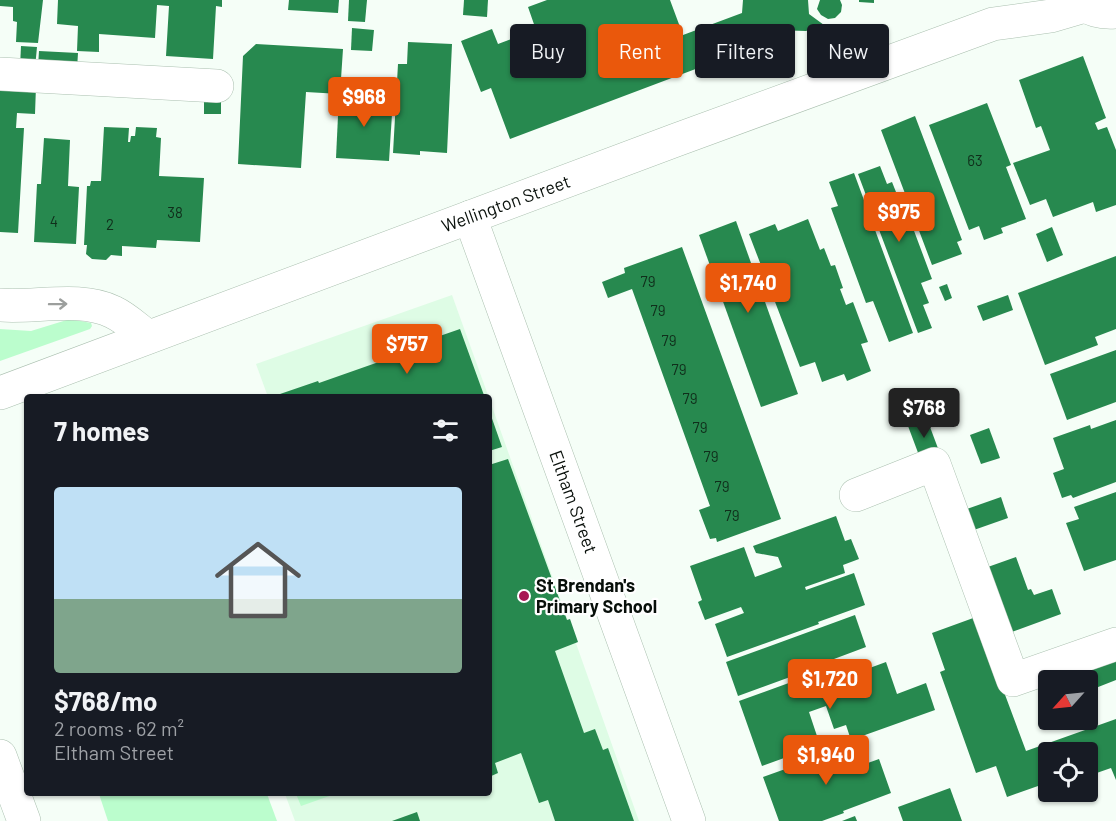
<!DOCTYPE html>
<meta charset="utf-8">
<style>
body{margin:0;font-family:Barlow,sans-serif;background:#20242c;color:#f1f3f6;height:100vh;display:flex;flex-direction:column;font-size:22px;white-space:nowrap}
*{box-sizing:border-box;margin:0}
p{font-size:20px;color:#9ea1a6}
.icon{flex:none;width:33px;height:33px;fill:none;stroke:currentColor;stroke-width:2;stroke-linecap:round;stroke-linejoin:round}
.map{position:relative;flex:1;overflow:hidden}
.sheet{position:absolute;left:24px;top:394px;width:468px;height:402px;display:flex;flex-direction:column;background:#171b24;border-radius:6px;box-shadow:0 2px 4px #0004}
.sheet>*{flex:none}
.top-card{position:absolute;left:510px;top:24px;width:516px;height:54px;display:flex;gap:12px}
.needle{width:39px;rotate:243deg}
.buttons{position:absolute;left:1038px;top:670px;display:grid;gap:12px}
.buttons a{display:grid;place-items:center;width:60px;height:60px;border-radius:6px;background:#171b24;box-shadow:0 2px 4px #0004;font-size:30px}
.price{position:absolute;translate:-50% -51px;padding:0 14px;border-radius:6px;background:#ea580c;color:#fff;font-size:20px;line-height:39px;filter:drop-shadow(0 2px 3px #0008)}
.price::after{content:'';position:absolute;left:50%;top:36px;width:18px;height:14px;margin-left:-9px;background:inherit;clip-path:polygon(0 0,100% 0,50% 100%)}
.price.active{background:#222;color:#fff}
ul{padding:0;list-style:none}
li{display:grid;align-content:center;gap:12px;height:318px;padding:0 30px}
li+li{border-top:2px solid #363941}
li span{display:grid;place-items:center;height:186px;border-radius:6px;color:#555}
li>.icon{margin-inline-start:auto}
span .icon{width:108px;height:108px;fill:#fffc;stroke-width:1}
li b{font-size:26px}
h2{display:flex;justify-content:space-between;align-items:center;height:72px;padding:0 30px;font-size:26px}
.pill{padding:0 21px;border-radius:6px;background:#171b24;box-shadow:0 2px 4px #0004;font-size:21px;line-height:54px}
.pill.active{background:#ea580c;color:#fff}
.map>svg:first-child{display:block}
.built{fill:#defce5}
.green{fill:#bbfdcd}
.building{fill:#27894f}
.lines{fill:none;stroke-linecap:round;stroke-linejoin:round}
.minor-casing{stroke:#abc0b0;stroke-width:34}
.minor{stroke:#fff;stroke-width:33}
.oneway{stroke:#9c9f9d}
.poi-dot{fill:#a71754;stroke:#fff;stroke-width:2}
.labels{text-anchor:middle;stroke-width:4.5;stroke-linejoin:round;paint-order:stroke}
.number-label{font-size:15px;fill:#102e1b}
.street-label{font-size:18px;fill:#080f0a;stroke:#fff}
.poi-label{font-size:18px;font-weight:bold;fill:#080f0a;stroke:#fff;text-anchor:start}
</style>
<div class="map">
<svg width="1116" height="821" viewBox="0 0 1116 821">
<rect width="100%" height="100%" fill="#f5fef7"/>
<g class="built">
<path d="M452 295 489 398 268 397 256 364Z"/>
<path d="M489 398 639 821H295L285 794H489Z"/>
</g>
<g class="green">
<path d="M70 319 91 323 92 326 90 329 0 361V329L31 331Z"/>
<path d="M99 794H267L277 821H108Z"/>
<path d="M296 794H335L301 806Z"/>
</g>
<g class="building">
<path d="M0 0H43L38 43 16 42 17 22 13 21V7L0 6Z"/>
<path d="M58 0H222V7L216 6 213 59 166 56 169 6 157 5 155 38 99 34V52L77 51 78 26 57 24Z"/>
<path d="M289 0H339L338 13 288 10Z"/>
<path d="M349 0H367L365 22 348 21Z"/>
<path d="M464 0H488L487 17 463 15Z"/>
<path d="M547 0H670L683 35 742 13 743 0H808L809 14 824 25 806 31 773 30V41L765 40 737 51 738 53 510 139 491 88 481 92 461 41 492 29 498 44 536 30 528 7Z"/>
<path d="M820 0H840L842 5 841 12 835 18 828 19 821 15 817 9Z"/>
<path d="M859 0H874V3L859 2Z"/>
<path d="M352 28 374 30 372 51 351 50Z"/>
<path d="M408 42 452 44 447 153 420 151V155L393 153 398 64H407Z"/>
<path d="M256 44 343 49 340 94 306 92 301 168 238 164 243 56Z"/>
<path d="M21 46 37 47 35 68 20 67Z"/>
<path d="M39 51 78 53 77 70 38 67Z"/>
<path d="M1083 56 1106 118 1095 123 1098 130 1107 127 1116 150V205L1096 212 1093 202 1053 217 1046 199 1030 205 1013 163 1050 150 1041 126 1036 128 1019 80Z"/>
<path d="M0 84 36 86 35 114 17 113 16 128H24L18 233 0 232Z"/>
<path d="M339 95 393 98 389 161 336 158Z"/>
<rect x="204" y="99" width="17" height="15"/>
<path d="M987 103 1011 165 1006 167 1026 219 1001 228 1003 233 984 240 979 226 969 230 929 125Z"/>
<path d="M915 116 962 240 957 242 962 254 932 265 881 130Z"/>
<path d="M104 127 129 128 128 142H130L131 136H135L136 127 157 128 156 137 161 138 159 176 204 178 200 242 157 240 156 248 122 246V256L111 255 106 260 92 259 86 254 87 245H84L87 186H90L91 181H101Z"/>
<path d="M44 138 70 140 68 186 79 187 76 244 34 242 37 184H41Z"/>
<path d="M880 166 887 184 892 182 898 197 901 196 932 279 921 283 929 303 923 305 932 328 918 333 858 174Z"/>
<path d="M854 173 913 333 889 342 873 301 866 303 831 208 838 206 829 182Z"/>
<path d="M808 219 820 250 824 248 831 266 835 265 843 288 840 289 846 305 853 302 868 342 861 344 871 371 847 381 844 374 822 382 815 362 800 367 749 234 775 224 778 231Z"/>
<path d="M736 221 798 394 761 407 699 235Z"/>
<path d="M1052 227 1063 255 1047 262 1036 234Z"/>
<path d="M682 247 781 519 717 542 716 538 710 539 699 510 710 506 632 289 608 298 602 282 625 273 624 268Z"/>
<path d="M1116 256V329L1095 337 1098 345 1045 365 1018 293Z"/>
<path d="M947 284 952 298 945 301 939 287Z"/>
<path d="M1008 295 1013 310 983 321 977 306Z"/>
<path d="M460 329 485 398H281L280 394 318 381 319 383 410 351 408 347Z"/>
<path d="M1116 350V402L1067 420 1050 374Z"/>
<path d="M489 410 502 447 489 451Z"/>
<path d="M927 419 939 451 920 458 908 426Z"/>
<path d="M1116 420V482L1073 498 1071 495 1062 498 1053 473 1064 469 1053 438 1090 425 1091 429Z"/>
<path d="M989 428 1000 458 981 464 970 435Z"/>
<path d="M508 459 567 620 570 619 578 642 555 651 584 733 595 729 603 750 608 748 634 821H555L548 800 539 803 521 753 495 763 498 773 489 777V465Z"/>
<path d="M1116 492V560L1084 571 1066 523 1079 519 1074 507Z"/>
<path d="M1001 497 1008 518 971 531 964 510Z"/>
<path d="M836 516 845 541 851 539 859 559 843 565 845 573 805 587 806 590 854 573 865 605 818 622 819 624 727 657 715 624 744 613 741 607 705 620 698 602 702 600 690 566 744 547 755 577 782 567 778 557 756 553 753 546Z"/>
<path d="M1016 557 1028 590 1031 589 1034 595 1052 589 1061 614 1009 633 985 568Z"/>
<path d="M855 615 866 647 834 659V661L738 696 726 662Z"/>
<path d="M976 617 1026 751 1116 719V780L1111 768 1088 776V753H1048V790L1041 793 1038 786 1007 797 996 766 976 773 940 672 945 670 932 633Z"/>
<path d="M1116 660V680L1088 691V681H1080L1075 669Z"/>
<path d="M886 662 897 694 926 683 935 710 851 740 846 725 834 729 826 706 809 712 820 745 762 766 739 701 797 680 802 692 825 683 822 674 852 663 856 673Z"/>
<path d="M858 743 865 764 879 759 891 793 843 811 844 813 822 821H779L763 777Z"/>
<path d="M950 788 962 821H903L898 807Z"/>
<path d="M417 812 420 821H392Z"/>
<path d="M855 816 857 821H842Z"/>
</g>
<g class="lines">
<defs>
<g id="minor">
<path d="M1079 0C1090 11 1101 13 1116 12"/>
<path d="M0 74 217 86"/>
<path d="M470 217 689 821"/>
<path d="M0 305C35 308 81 296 113 312 126 318 137 329 148 337"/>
<path d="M0 393 676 140 993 24 1051 16 1085 6"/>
<path d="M856 495 934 464 1013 680 1116 644"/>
<path d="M0 756 24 821"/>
</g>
</defs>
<use href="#minor" class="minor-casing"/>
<use href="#minor" class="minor"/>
</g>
<defs><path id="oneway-shaft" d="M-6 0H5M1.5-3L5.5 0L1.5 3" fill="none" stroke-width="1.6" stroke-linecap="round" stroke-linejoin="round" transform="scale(1.5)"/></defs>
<use class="oneway" href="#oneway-shaft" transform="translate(58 304) rotate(-1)"/>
<circle class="poi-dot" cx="524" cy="596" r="6"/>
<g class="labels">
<g class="number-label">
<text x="975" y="166">63</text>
<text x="175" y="218">38</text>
<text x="54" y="227">4</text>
<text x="110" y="230">2</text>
<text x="648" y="287">79</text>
<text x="658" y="316">79</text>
<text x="669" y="346">79</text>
<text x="679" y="375">79</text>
<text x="690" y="404">79</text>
<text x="700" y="433">79</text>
<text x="711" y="462">79</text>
<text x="722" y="492">79</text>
<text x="732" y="521">79</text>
</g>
<g class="street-label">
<text transform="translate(506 204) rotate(-20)" y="6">Wellington Street</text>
<text transform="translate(573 502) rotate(70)" y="6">Eltham Street</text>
</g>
<g class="poi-label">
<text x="536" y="592">St Brendan's<tspan x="536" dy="21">Primary School</tspan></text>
</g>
</g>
</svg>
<div class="buttons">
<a><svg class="needle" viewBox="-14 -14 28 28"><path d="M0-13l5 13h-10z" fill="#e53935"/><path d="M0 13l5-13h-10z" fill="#9ea1a6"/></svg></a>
<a><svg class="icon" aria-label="locate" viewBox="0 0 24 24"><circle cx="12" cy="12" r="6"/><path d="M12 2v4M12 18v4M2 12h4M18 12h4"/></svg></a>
</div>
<b class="price" style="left:364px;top:128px">$968</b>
<b class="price" style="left:899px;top:243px">$975</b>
<b class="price" style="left:748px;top:314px">$1,740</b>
<b class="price" style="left:407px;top:375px">$757</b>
<b class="price active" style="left:924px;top:439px">$768</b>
<b class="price" style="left:830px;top:710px">$1,720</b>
<b class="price" style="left:826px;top:786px">$1,940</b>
<div class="top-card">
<a class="pill">Buy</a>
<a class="pill active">Rent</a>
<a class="pill">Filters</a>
<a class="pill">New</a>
</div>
<section class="sheet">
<h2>7 homes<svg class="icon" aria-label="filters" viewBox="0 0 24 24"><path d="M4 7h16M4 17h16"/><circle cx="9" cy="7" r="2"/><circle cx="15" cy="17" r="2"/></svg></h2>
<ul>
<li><span style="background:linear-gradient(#bfe0f5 60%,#7fa58c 0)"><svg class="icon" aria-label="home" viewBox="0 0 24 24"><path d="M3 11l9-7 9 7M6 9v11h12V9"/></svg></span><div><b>$768/mo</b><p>2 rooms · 62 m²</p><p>Eltham Street</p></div></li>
</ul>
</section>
</div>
